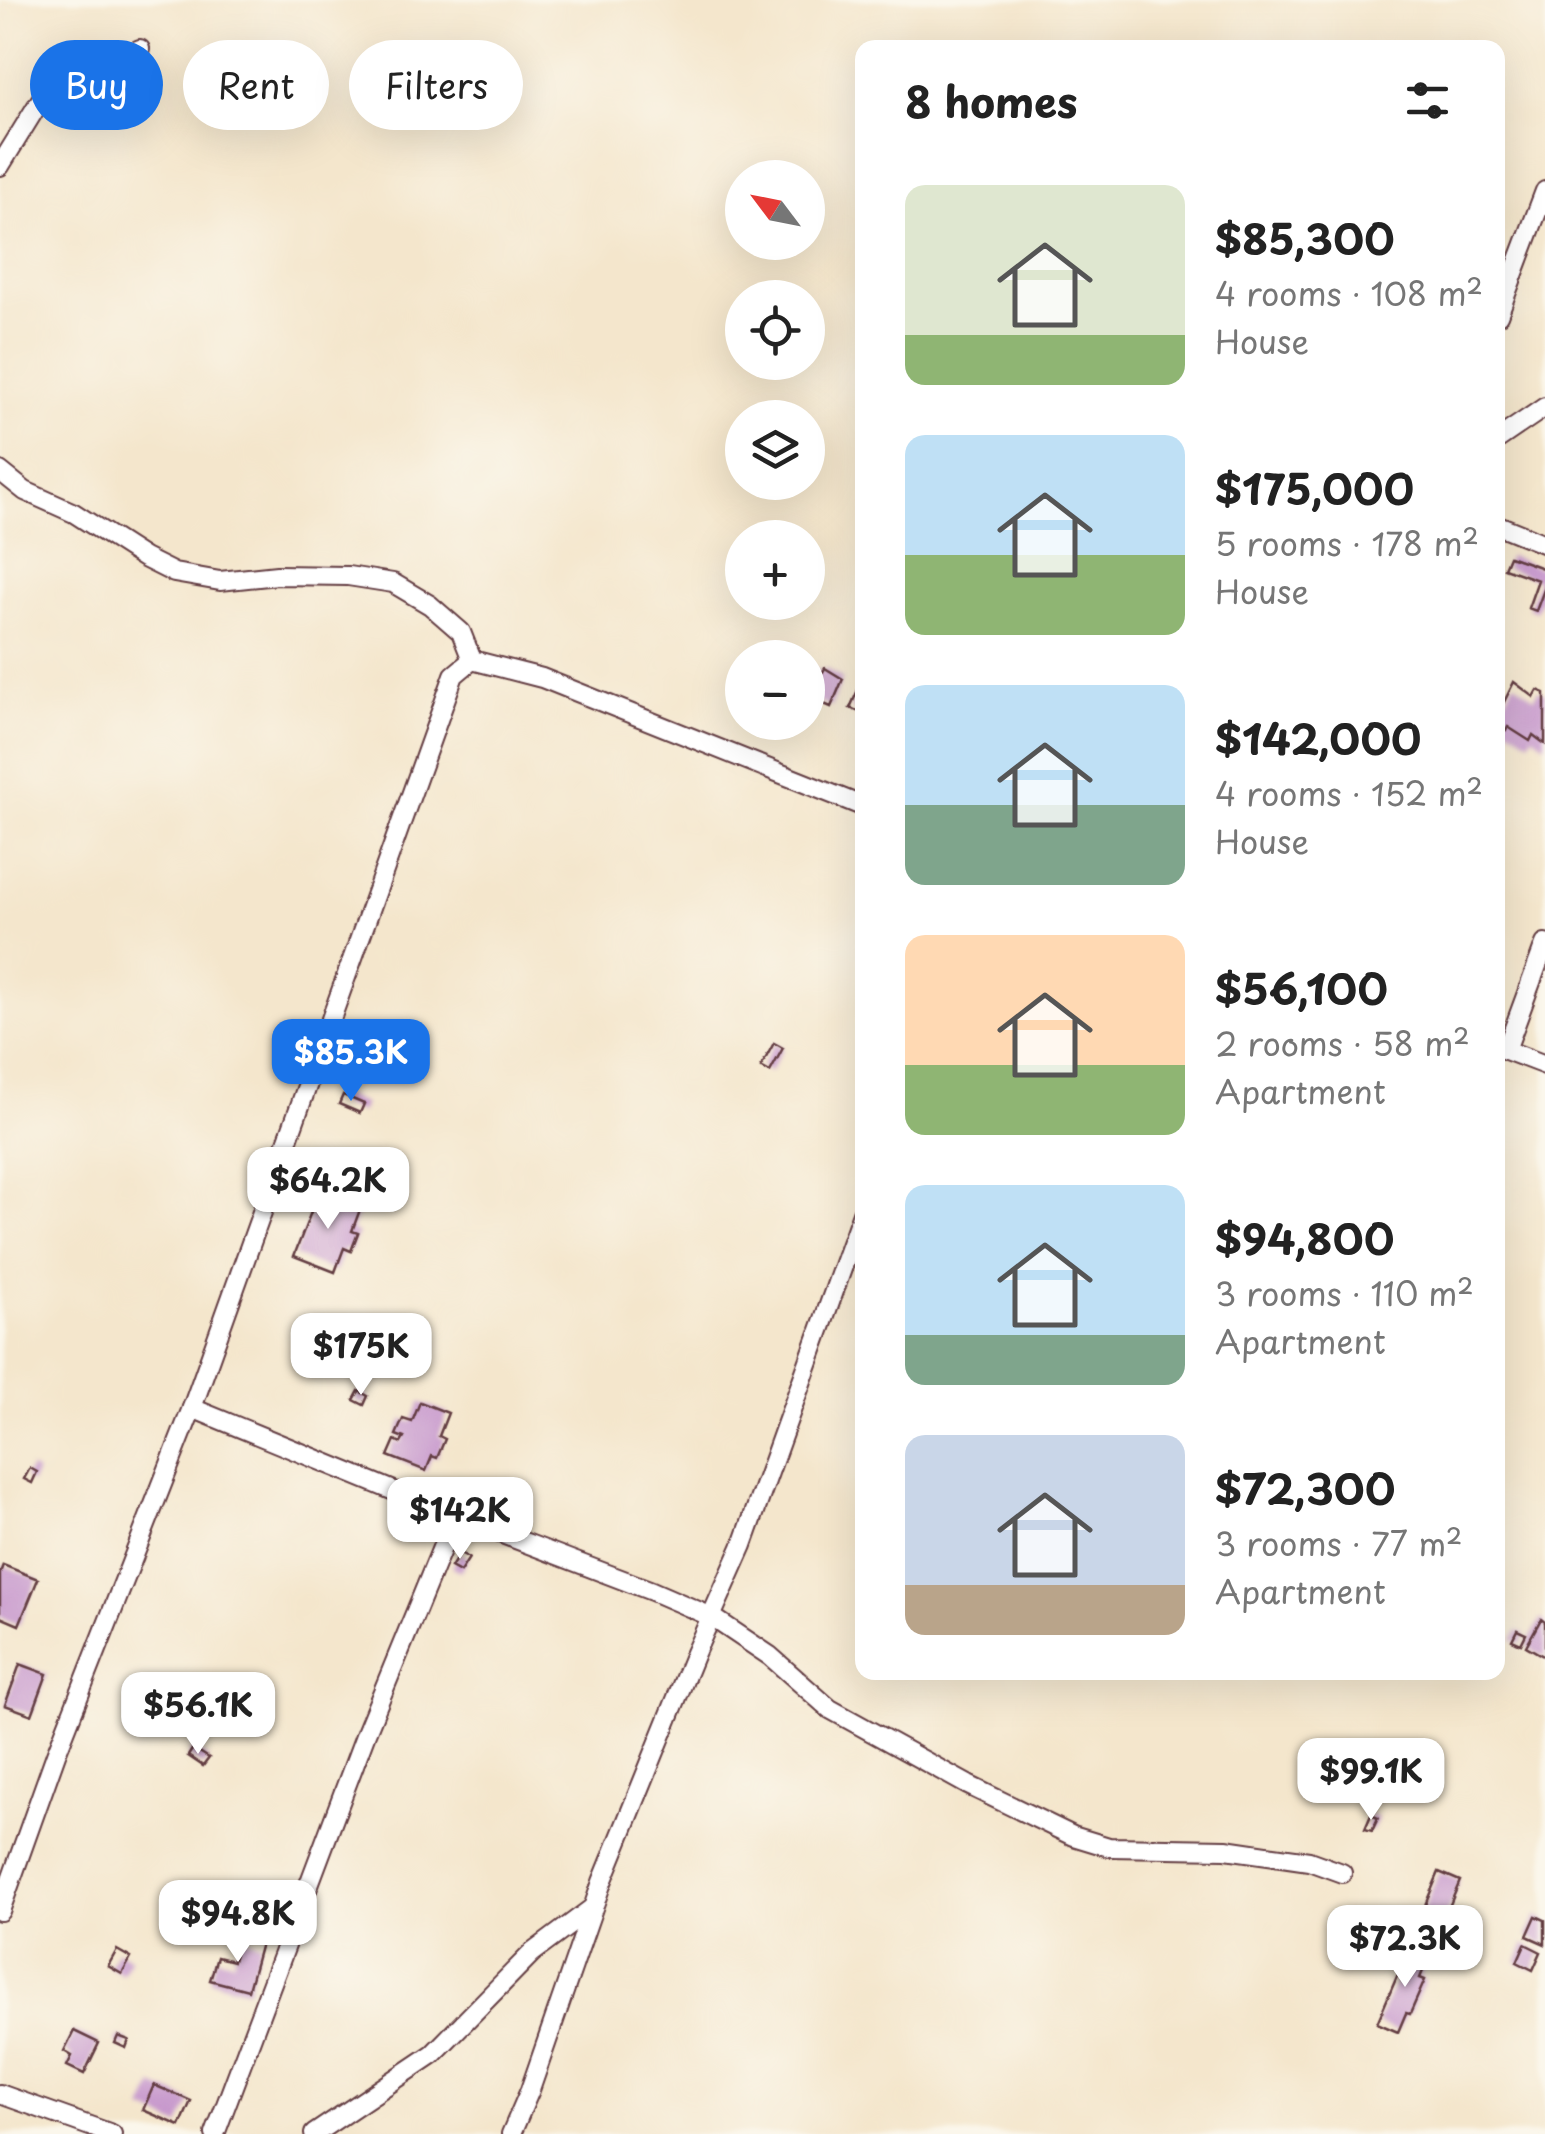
<!DOCTYPE html>
<meta charset="utf-8">
<style>
body{margin:0;font-family:"Playpen Sans",sans-serif;background:#f2f2f2;color:#222;height:100vh;display:flex;flex-direction:column;font-size:38px;white-space:nowrap}
*{box-sizing:border-box;margin:0}
p{font-size:32px;color:#767676}
.icon{flex:none;width:55px;height:55px;fill:none;stroke:currentColor;stroke-width:2;stroke-linecap:round;stroke-linejoin:round}
.map{position:relative;flex:1;overflow:hidden}
.side{position:absolute;left:855px;top:40px;width:650px;height:1640px;display:flex;flex-direction:column;background:#fff;border-radius:20px;box-shadow:0 10px 40px #0002}
.side>*{flex:none}
.top-card{position:absolute;left:30px;top:40px;width:675px;height:90px;display:flex;gap:20px}
.needle{width:65px;rotate:302deg}
.tools{position:absolute;left:725px;top:160px;display:grid;gap:20px}
.tools a{display:grid;place-items:center;width:100px;height:100px;border-radius:50%;background:#fff;box-shadow:0 10px 40px #0002;font-size:50px}
.price{position:absolute;translate:-50% -85px;padding:0 22px;border-radius:20px;background:#fff;color:#222;font-size:32px;line-height:65px;filter:drop-shadow(0 2px 5px #0008)}
.price::after{content:'';position:absolute;left:50%;top:60px;width:30px;height:22px;margin-left:-15px;background:inherit;clip-path:polygon(0 0,100% 0,50% 100%)}
.price.selected{background:#1a73e8;color:#fff}
ul{padding:0;list-style:none}
li{display:flex;align-items:center;gap:30px;height:250px;padding:0 50px}
li span{display:grid;place-items:center;flex:none;width:280px;height:200px;border-radius:20px;color:#555}
li>.icon{margin-inline-start:auto}
span .icon{width:120px;height:120px;fill:#fffc;stroke-width:1}
li b{font-size:42px}
h2{display:flex;justify-content:space-between;align-items:center;height:120px;padding:0 50px;font-size:42px}
.pill{padding:0 35px;border-radius:45px;background:#fff;box-shadow:0 10px 40px #0002;font-size:35px;line-height:90px}
.pill.selected{background:#1a73e8;color:#fff}
.map>svg:first-child{display:block}
.building{fill:#c696cc}
.lines{fill:none;stroke-linecap:round;stroke-linejoin:round}
.minor-casing{stroke:#643d43;stroke-width:22}
.minor{stroke:#fff;stroke-width:18}
</style>
<div class="map">
<svg width="1545" height="2134" viewBox="0 0 1545 2134">
<rect width="100%" height="100%" fill="#fbf7ec"/>
<filter id="ink" filterUnits="userSpaceOnUse"><feTurbulence type="fractalNoise" baseFrequency=".01" numOctaves="2"/><feDisplacementMap in="SourceGraphic" scale="20" xChannelSelector="R" yChannelSelector="G"/><feConvolveMatrix kernelMatrix="1 2 1 2 8 2 1 2 1" color-interpolation-filters="sRGB"/></filter>
<filter id="wash" filterUnits="userSpaceOnUse"><feTurbulence type="fractalNoise" baseFrequency=".0048" numOctaves="4" result="noise"/><feDisplacementMap in="SourceGraphic" scale="40" xChannelSelector="R" yChannelSelector="G"/><feGaussianBlur stdDeviation="2.25" result="paint"/><feColorMatrix in="noise" values="0 0 0 0 0 0 0 0 0 0 0 0 0 0 0 0 0 1.4 0 .05"/><feComposite in="paint" operator="in"/></filter>
<g filter="url(#wash)">
<rect width="100%" height="100%" fill="#f4e6cc"/>
<g id="blocks">
<g class="building">
<path d="M1509 556 1545 569V587L1536 611 1528 608 1538 580 1504 568Z"/>
<path d="M808 666 823 672 825 668 843 679 831 707 810 698Z"/>
<path d="M862 681V713L850 708Z"/>
<path d="M1514 682 1534 697 1538 690 1545 693V744L1533 735 1530 741 1508 727 1506 731 1498 726V714Z"/>
<path d="M774 1043 783 1048 770 1072 761 1067Z"/>
<path d="M343 1095 364 1104 360 1113 339 1104Z"/>
<path d="M319 1191 361 1207 352 1231 358 1233 351 1251 344 1248 335 1272 294 1256Z"/>
<path d="M359 1391 368 1396 364 1405 354 1400Z"/>
<path d="M420 1402 448 1413 439 1436 445 1439 437 1458 432 1456 426 1471 388 1456 395 1440 401 1443 404 1438 396 1435 403 1419 412 1422Z"/>
<path d="M30 1468 37 1472 32 1483 24 1479Z"/>
<path d="M460 1553 469 1558 460 1572 451 1567Z"/>
<path d="M3 1565 38 1579 19 1625 0 1617V1573Z"/>
<path d="M1541 1619 1545 1622V1657L1526 1646Z"/>
<path d="M1517 1630 1526 1634 1521 1644 1512 1640Z"/>
<path d="M20 1664 47 1674 32 1715 5 1705Z"/>
<path d="M193 1748 209 1758 203 1766 188 1756Z"/>
<path d="M1371 1815 1378 1818 1372 1831 1365 1829Z"/>
<path d="M1439 1872 1460 1881 1438 1933 1417 1924Z"/>
<path d="M265 1915 279 1921 275 1929 261 1923Z"/>
<path d="M1536 1916 1545 1920V1944L1527 1936Z"/>
<path d="M240 1936 261 1943 248 1990 210 1980 217 1957 233 1961Z"/>
<path d="M1525 1944 1541 1952 1533 1970 1517 1962Z"/>
<path d="M1410 1946 1430 1954 1420 1978 1425 1980 1410 2014 1406 2013 1398 2032 1377 2023Z"/>
<path d="M117 1950 131 1958 122 1974 108 1966Z"/>
<path d="M74 2031 99 2043 84 2074 67 2066 72 2056 64 2051Z"/>
<path d="M118 2036 129 2040 126 2048 115 2043Z"/>
<path d="M154 2085 191 2101 180 2126 143 2110Z"/>
</g>
</g>
</g>
<g filter="url(#ink)">
<use href="#blocks" fill-opacity="0" stroke="#643d43" stroke-width="2.5"/>
<g class="lines">
<defs>
<g id="minor">
<path d="M0 166 40 101 80 77 140 49"/>
<path d="M1498 315 1545 191"/>
<path d="M1498 439 1545 407"/>
<path d="M0 471 25 491 74 513 144 558 174 573 220 581 277 575 348 576 393 583 430 605 461 632 472 660"/>
<path d="M1498 525 1545 544"/>
<path d="M1498 1047 1545 1065"/>
<path d="M1506 1050 1545 944"/>
<path d="M192 1408 454 675 472 660 542 678 862 806"/>
<path d="M455 1516 652 1591 712 1617 770 1656 830 1709 968 1785 1073 1836 1109 1847 1226 1849 1309 1861 1342 1873"/>
<path d="M0 1911 56 1754 192 1408 455 1516 366 1733 215 2134"/>
<path d="M0 2094 112 2134"/>
<path d="M314 2134 433 2054 532 1953 591 1909"/>
<path d="M511 2134 530 2090 602 1882 695 1653 743 1545 862 1213"/>
</g>
</defs>
<use href="#minor" class="minor-casing"/>
<use href="#minor" class="minor"/>
</g>
</g>
</svg>
<div class="tools">
<a><svg class="needle" viewBox="-14 -14 28 28"><path d="M0-13l5 13h-10z" fill="#e53935"/><path d="M0 13l5-13h-10z" fill="#767676"/></svg></a>
<a><svg class="icon" aria-label="locate" viewBox="0 0 24 24"><circle cx="12" cy="12" r="6"/><path d="M12 2v4M12 18v4M2 12h4M18 12h4"/></svg></a>
<a><svg class="icon" aria-label="layers" viewBox="0 0 24 24"><path d="M12 4l9 5-9 5-9-5zM3 14l9 5 9-5"/></svg></a>
<a>+</a>
<a>−</a>
</div>
<b class="price selected" style="left:351px;top:1104px">$85.3K</b>
<b class="price" style="left:328px;top:1232px">$64.2K</b>
<b class="price" style="left:361px;top:1398px">$175K</b>
<b class="price" style="left:460px;top:1562px">$142K</b>
<b class="price" style="left:198px;top:1757px">$56.1K</b>
<b class="price" style="left:1371px;top:1823px">$99.1K</b>
<b class="price" style="left:238px;top:1965px">$94.8K</b>
<b class="price" style="left:1405px;top:1990px">$72.3K</b>
<div class="top-card">
<a class="pill selected">Buy</a>
<a class="pill">Rent</a>
<a class="pill">Filters</a>
</div>
<section class="side">
<h2>8 homes<svg class="icon" aria-label="filters" viewBox="0 0 24 24"><path d="M4 7h16M4 17h16"/><circle cx="9" cy="7" r="2"/><circle cx="15" cy="17" r="2"/></svg></h2>
<ul>
<li><span style="background:linear-gradient(#dfe7d0 75%,#8fb573 0)"><svg class="icon" aria-label="home" viewBox="0 0 24 24"><path d="M3 11l9-7 9 7M6 9v11h12V9"/></svg></span><div><b>$85,300</b><p>4 rooms · 108 m²</p><p>House</p></div></li>
<li><span style="background:linear-gradient(#bfe0f5 60%,#8fb573 0)"><svg class="icon" aria-label="home" viewBox="0 0 24 24"><path d="M3 11l9-7 9 7M6 9v11h12V9"/></svg></span><div><b>$175,000</b><p>5 rooms · 178 m²</p><p>House</p></div></li>
<li><span style="background:linear-gradient(#bfe0f5 60%,#7fa58c 0)"><svg class="icon" aria-label="home" viewBox="0 0 24 24"><path d="M3 11l9-7 9 7M6 9v11h12V9"/></svg></span><div><b>$142,000</b><p>4 rooms · 152 m²</p><p>House</p></div></li>
<li><span style="background:linear-gradient(#ffd9b3 65%,#8fb573 0)"><svg class="icon" aria-label="home" viewBox="0 0 24 24"><path d="M3 11l9-7 9 7M6 9v11h12V9"/></svg></span><div><b>$56,100</b><p>2 rooms · 58 m²</p><p>Apartment</p></div></li>
<li><span style="background:linear-gradient(#bfe0f5 75%,#7fa58c 0)"><svg class="icon" aria-label="home" viewBox="0 0 24 24"><path d="M3 11l9-7 9 7M6 9v11h12V9"/></svg></span><div><b>$94,800</b><p>3 rooms · 110 m²</p><p>Apartment</p></div></li>
<li><span style="background:linear-gradient(#c9d6e8 75%,#b9a48a 0)"><svg class="icon" aria-label="home" viewBox="0 0 24 24"><path d="M3 11l9-7 9 7M6 9v11h12V9"/></svg></span><div><b>$72,300</b><p>3 rooms · 77 m²</p><p>Apartment</p></div></li>
</ul>
</section>
</div>
